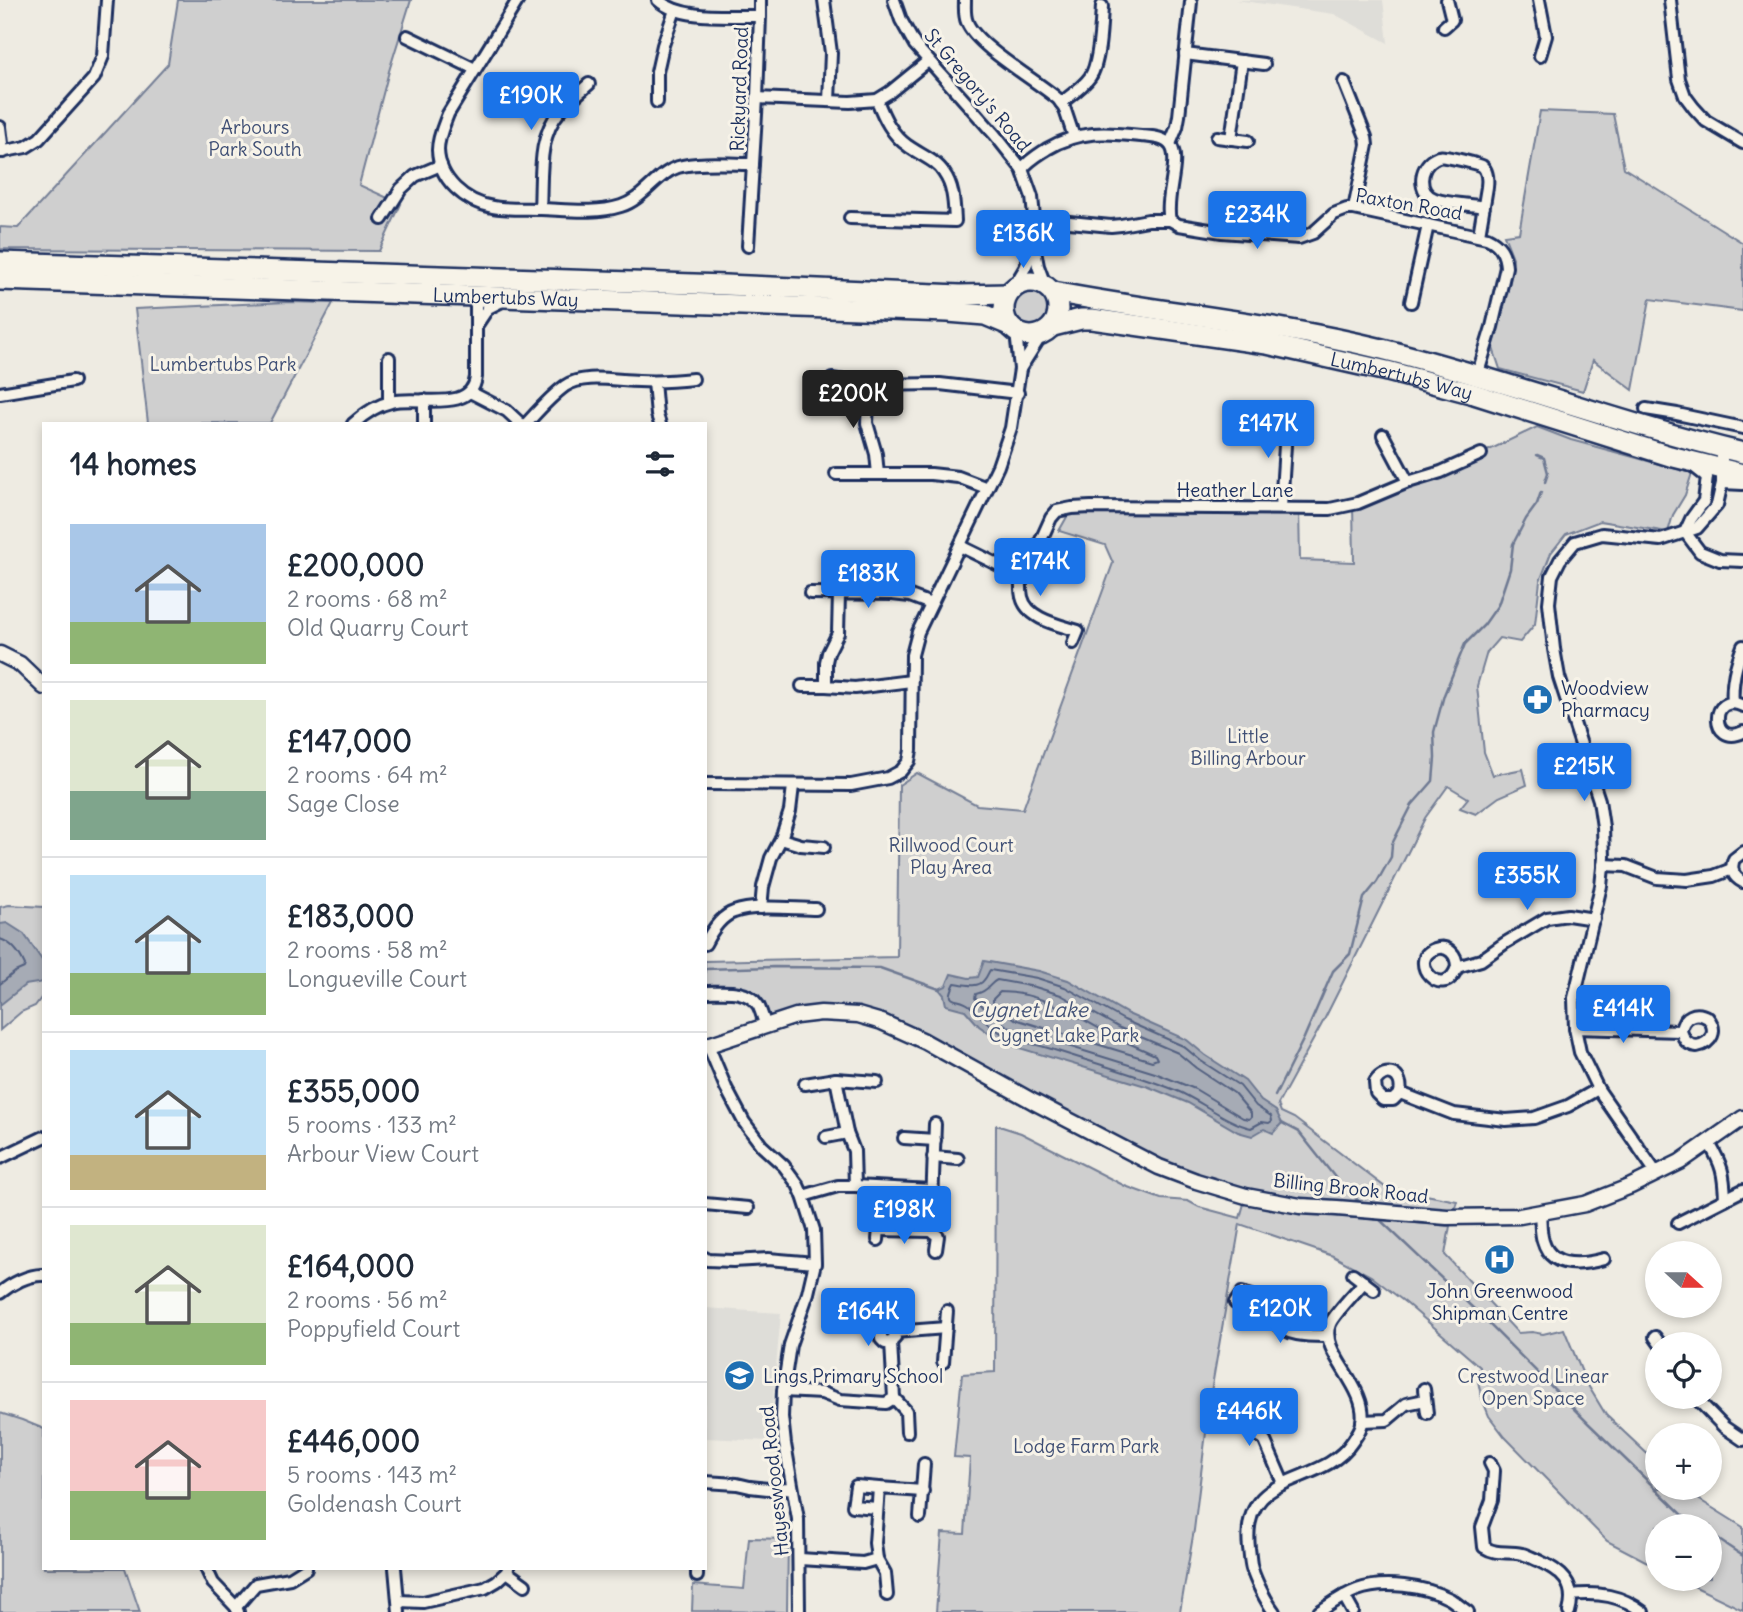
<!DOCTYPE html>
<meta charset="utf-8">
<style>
body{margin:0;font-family:Delius,sans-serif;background:#f2f2f3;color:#1f2937;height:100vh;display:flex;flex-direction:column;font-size:26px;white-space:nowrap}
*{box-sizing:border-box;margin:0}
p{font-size:23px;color:#747a83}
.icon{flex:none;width:38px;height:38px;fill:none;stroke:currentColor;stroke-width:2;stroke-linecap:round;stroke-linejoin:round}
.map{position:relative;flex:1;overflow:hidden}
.drawer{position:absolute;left:42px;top:422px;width:665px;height:1148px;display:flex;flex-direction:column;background:#fff;border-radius:0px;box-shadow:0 4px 10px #0003}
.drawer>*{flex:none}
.needle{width:46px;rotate:111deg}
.controls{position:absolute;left:1645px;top:1241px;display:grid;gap:14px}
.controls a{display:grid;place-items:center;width:77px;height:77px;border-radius:50%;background:#fff;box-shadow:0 4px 10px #0003;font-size:35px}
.price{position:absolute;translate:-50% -60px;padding:0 16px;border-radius:7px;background:#1a73e8;color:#fff;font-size:23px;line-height:46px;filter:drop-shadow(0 2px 4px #0008)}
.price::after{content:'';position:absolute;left:50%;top:42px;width:21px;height:16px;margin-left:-10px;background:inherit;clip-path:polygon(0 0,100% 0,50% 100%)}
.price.current{background:#222;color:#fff}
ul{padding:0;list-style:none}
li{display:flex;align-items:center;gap:21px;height:175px;padding:0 28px}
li+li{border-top:2px solid #e0e1e3}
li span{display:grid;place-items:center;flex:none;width:196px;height:140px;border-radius:0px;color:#555}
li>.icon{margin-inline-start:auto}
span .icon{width:84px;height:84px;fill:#fffc;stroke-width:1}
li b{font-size:30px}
h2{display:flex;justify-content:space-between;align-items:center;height:84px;padding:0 28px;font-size:30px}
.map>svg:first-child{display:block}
.built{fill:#deddd8}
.green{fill:#cfcfcf;stroke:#757f96;stroke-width:2}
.water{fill:#a6abb5;stroke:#6e7992;stroke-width:2}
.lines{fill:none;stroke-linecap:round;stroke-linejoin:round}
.shore{stroke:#536181;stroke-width:2}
.stream{stroke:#6e7992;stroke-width:2.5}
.minor-casing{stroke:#1b2f5e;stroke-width:16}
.tertiary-casing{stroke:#1b2f5e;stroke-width:19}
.trunk-casing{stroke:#1b2f5e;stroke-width:24}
.minor{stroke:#f7f3e8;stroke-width:10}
.tertiary{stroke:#f7f3e8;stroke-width:14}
.trunk{stroke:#f7f3e8;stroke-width:19}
.labels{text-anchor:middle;stroke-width:6;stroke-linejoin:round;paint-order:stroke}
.street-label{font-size:19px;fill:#1b2f5e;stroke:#f7f3e8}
.park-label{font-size:19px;fill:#3f4f75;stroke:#f7f3e8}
.poi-label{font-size:19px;fill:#1b2f5e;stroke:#f7f3e8;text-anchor:start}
.water-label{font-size:21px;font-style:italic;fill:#455478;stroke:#f7f3e8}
</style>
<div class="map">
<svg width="1743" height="1612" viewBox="0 0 1743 1612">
<rect width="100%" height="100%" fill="#eeebe2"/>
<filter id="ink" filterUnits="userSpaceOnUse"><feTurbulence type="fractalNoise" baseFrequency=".0143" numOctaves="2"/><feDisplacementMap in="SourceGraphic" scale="14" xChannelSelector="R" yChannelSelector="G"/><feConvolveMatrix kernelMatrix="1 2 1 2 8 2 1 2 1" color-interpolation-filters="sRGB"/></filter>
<g filter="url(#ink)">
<g class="built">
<path d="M1236 0H1383L1388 43 1334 14Z"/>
<path d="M705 1308 781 1313 769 1441 705 1438Z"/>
</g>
<g class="green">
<path d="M178 0H411L389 71 359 185 401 204 379 251 0 249V227L18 228 168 64Z"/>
<path d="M1540 111 1613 114 1624 168 1743 243V311L1650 299 1633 390 1593 360 1583 391 1500 369 1493 348 1510 281 1513 258 1504 235 1519 233Z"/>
<circle cx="1031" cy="308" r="21"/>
<path d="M287 302 333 303 270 423H148L135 309Z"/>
<path d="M1537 427 1571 440 1692 473 1685 495 1673 515 1668 532 1600 521 1566 534 1551 553 1540 581 1535 624 1520 642 1499 638 1487 652 1477 686 1484 752 1493 775 1523 769 1527 785 1499 797 1476 814 1460 808 1468 798 1448 786 1425 818 1324 1020 1278 1104 1281 1112 1294 1118 1385 1187 1457 1201 1452 1217 1337 1208 1196 1181 858 1015 766 1026 748 995 705 992V961L897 957 899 785 917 773 977 805 1023 809 1113 563 1105 545 1059 531 1072 508H1299L1300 560 1354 562 1353 504 1454 467Z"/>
<path d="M9 905 44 907V994L35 1006 21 1012 0 1030V907Z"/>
<path d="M996 1125 1021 1133 1125 1186 1161 1199 1188 1201 1199 1207 1240 1218 1245 1200 1322 1215 1450 1226 1445 1255 1518 1333 1532 1332 1543 1334 1564 1329 1586 1382 1606 1415 1657 1463V1488H1685L1695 1497 1743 1527V1610L1679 1579 1710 1578V1526H1657V1567L1607 1541 1505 1437 1489 1416 1481 1396 1478 1381 1480 1367 1406 1303 1371 1276 1333 1256 1240 1224 1211 1392 1194 1530 1180 1612H936L942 1533 965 1534 970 1458 954 1457 962 1374 995 1372Z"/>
<path d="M0 1413 22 1420 44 1429V1568H125L140 1612H0Z"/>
<path d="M749 1538 788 1539 787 1612 692 1611 693 1585 744 1589Z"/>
</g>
<g class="water">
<path d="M7 923 24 934 44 963V982L25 985 0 1005V924Z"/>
<path d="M984 961 1039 971 1068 980 1128 1014 1187 1040 1205 1055 1245 1081 1261 1101 1276 1111 1282 1123 1273 1133 1264 1129 1252 1136 1238 1132 1188 1103 1149 1087 1003 1043 979 1026 965 1010 946 1005 944 995 939 989 946 986 951 974 969 978 978 977Z"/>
</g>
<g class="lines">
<g class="shore">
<path d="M0 939C13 943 20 954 25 965L24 968 15 972 0 984"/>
<path d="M990 970 1037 978 1065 987 1124 1020 1183 1046 1201 1061 1240 1086 1256 1106 1271 1116 1272 1121 1269 1123 1262 1122 1251 1128C1227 1123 1200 1100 1175 1090 1134 1074 1091 1062 1048 1048 1035 1044 1020 1042 1007 1036 991 1029 983 1017 970 1006 959 996 943 1006 955 983 963 984 978 989 984 980 987 977 988 973 990 970Z"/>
<path d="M997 980 1035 987 1061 995 1120 1028 1178 1053 1196 1068 1234 1093 1251 1113V1117L1249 1119 1243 1118 1195 1089 1155 1073 1010 1028 990 1014 975 998 976 994C991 990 988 984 997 980Z"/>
<path d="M1000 992C1044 992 1078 1018 1115 1037 1128 1043 1142 1049 1155 1055L1157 1059 1152 1061 1015 1019 993 1003V999Z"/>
</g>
<g class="stream">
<path d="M1537 455 1544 458 1548 473 1545 482"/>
<path d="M705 969 774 967 880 968 939 989"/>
<path d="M1275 1096 1304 1038 1333 971 1350 954 1364 898 1377 882 1391 857 1392 844 1412 805 1433 781 1435 758 1434 732 1444 695 1465 644 1484 625 1498 605 1510 569 1513 544 1526 519 1537 504 1541 492"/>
<path d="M1282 1123 1299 1132 1341 1185 1362 1204"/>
<path d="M1377 1217 1475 1310 1588 1423 1688 1520 1697 1526"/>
<path d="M1710 1534 1743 1556"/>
</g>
<defs>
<g id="minor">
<path d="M518 0 448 114C444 125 438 137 438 150 439 180 465 202 493 207 508 210 526 208 541 209 567 210 596 214 621 206 644 199 656 174 678 167 697 161 733 164 753 164"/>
<path d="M658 0C682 21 729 15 760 16L757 98 748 246"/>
<path d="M824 0 831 53 829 101"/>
<path d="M894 0 901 20 915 45 995 135 1022 169 1032 197 1035 227 1034 245 1038 266 1045 285"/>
<path d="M965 0C965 7 964 15 967 22 976 46 1036 80 1058 99L1064 107 1074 137"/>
<path d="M1539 0 1546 36 1540 56"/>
<path d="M1670 0 1679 79 1685 96 1694 108 1706 121 1743 143"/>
<path d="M760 16V0"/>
<path d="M1444 27 1452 20 1447 0"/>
<path d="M407 36 475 69"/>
<path d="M1185 54 1264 64"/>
<path d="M1344 82 1366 137 1367 145 1354 209"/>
<path d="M757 98 850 102 877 100 890 92 928 61"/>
<path d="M657 102V72L663 45 675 10"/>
<path d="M1061 103C1071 95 1083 87 1090 77 1100 63 1101 24 1102 6"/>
<path d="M0 127 3 152"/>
<path d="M1217 137 1248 141"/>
<path d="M1231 139 1242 61"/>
<path d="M1170 144 1177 127 1179 116 1191 2"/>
<path d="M0 152 26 147 39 139 94 78 103 56 107 0"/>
<path d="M1022 169C1029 160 1038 155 1047 149 1079 130 1106 132 1141 136 1151 137 1165 137 1171 146 1181 161 1164 200 1170 220L1179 225 1222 232 1299 238 1313 233 1334 214 1347 209H1354L1487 238C1500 244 1505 253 1506 267L1492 327 1477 376"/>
<path d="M540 209C542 177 537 137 560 111 568 102 579 93 589 84"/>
<path d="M850 218 955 221C954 204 954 187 944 173 936 160 920 155 908 146 892 135 884 118 877 100"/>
<path d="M382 219 401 189 415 176 441 165"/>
<path d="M1059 221 1111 226 1121 225 1148 220H1170"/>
<path d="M1479 235 1487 187C1488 179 1488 171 1482 166 1479 164 1449 157 1445 157 1441 156 1437 157 1434 159 1419 167 1417 193 1435 199 1449 204 1468 204 1484 207"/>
<path d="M1013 288 1025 268 1034 247"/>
<path d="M1411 302 1428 225"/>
<path d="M476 326 488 308 504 300"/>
<path d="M389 358V402"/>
<path d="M1020 369 1042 334"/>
<path d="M832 379 869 385 940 384 1018 393"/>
<path d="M654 382 657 415 660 424"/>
<path d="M869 385 867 423 876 454 878 474"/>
<path d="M470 392 507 411 521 424"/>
<path d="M0 393 73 381"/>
<path d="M424 400V424"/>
<path d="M1646 409 1677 414 1743 428"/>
<path d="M353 424C364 414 377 405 391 402 416 395 472 414 476 377V296L478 292"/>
<path d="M526 424C538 411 551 396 565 386 584 373 616 381 639 381 657 382 675 381 693 379"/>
<path d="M836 474H931L958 477 987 488"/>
<path d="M1408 482 1441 472 1481 454"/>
<path d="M1722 483 1743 484"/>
<path d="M1281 507 1287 415"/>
<path d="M1685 532 1691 519 1704 501 1707 477 1693 466"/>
<path d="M1685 532 1700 552 1720 560 1743 561"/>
<path d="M960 546 1011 571 1022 569"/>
<path d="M810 593 892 594 910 596 931 604"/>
<path d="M839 594 838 633 828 653 826 662V686L855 688 911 681"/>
<path d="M1073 643 1078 631C1059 625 1027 619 1022 597 1020 589 1021 578 1022 569L1031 562 1051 518 1057 511 1072 508 1091 507 1330 509 1358 503 1408 482 1383 435"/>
<path d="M802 686H826"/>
<path d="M1733 703C1731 683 1736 665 1743 646"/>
<path d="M1743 706C1709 690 1710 748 1743 732"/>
<path d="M705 784 851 785 888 778 901 771 909 761 911 750 912 655 918 632 998 466 1011 428 1020 369 1016 332"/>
<path d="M781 839 801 845 824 847"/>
<path d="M1743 852 1734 859C1730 869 1733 877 1743 882"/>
<path d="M1603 865 1626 866 1657 878 1687 880 1714 876 1732 869"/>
<path d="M761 908 763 887 771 858 781 839 790 811 793 786"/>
<path d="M705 944C711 932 721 916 734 912 755 904 794 909 816 909"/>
<path d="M1457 967C1457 955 1448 944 1435 949 1405 960 1444 1004 1457 967L1481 960 1505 943 1547 918 1568 915 1594 919"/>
<path d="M705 992C723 992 747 988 758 1005 761 1010 763 1019 766 1026"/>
<path d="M1575 1028 1681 1031C1683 1016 1696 1010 1708 1018 1718 1031 1712 1043 1697 1046 1687 1045 1684 1040 1681 1031"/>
<path d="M708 1045 726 1088 744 1122 762 1146 784 1166 798 1185 803 1196 814 1230 815 1263 808 1293 790 1345 783 1391 782 1417 785 1444 798 1519 799 1612"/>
<path d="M836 1079 847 1133 854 1151 855 1186"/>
<path d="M805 1084 836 1079 877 1082"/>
<path d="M1400 1093C1404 1074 1386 1066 1375 1082L1376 1093 1383 1100H1393L1400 1093 1454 1114 1506 1120 1534 1118 1568 1106 1598 1089"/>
<path d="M935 1124 931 1231 938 1236 936 1250"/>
<path d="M826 1137 847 1133"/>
<path d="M904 1138 935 1140"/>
<path d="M1709 1143C1722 1165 1724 1173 1725 1199"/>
<path d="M933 1157 958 1159"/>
<path d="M0 1158 44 1137"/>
<path d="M1657 1174 1598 1089 1580 1052 1575 1028 1574 998 1601 886 1604 858 1603 827 1599 800 1559 677 1554 649 1549 603 1552 576 1560 560 1575 542 1602 534 1661 540 1697 528 1717 505 1722 483V448"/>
<path d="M803 1196 838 1186H855L931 1190"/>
<path d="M705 1204 748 1208"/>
<path d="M1540 1213C1541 1221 1540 1232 1543 1241 1551 1269 1582 1265 1604 1259"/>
<path d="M1678 1223 1743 1190"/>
<path d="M879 1230 931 1231"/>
<path d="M878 1240 880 1215"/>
<path d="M705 1258 707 1260 733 1261 768 1259 815 1263"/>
<path d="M1353 1274 1374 1290"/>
<path d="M0 1293C11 1284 29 1274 44 1275"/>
<path d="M1235 1303 1242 1293C1251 1295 1260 1298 1266 1306 1270 1310 1270 1317 1274 1321 1286 1337 1310 1336 1328 1336"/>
<path d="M894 1332 895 1338 891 1342 885 1343 881 1339V1331L887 1328 894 1332 946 1328"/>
<path d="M1655 1337 1660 1344"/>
<path d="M943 1362 947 1311"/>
<path d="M1424 1389 1427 1413"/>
<path d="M783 1391 822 1393 840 1400 886 1403 894 1398 891 1342"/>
<path d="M1694 1396 1724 1427 1743 1440"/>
<path d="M894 1398 906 1411 907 1432"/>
<path d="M1224 1409 1237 1423 1264 1439 1283 1483"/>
<path d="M1362 1421 1387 1420 1406 1404 1425 1400"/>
<path d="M1490 1463 1494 1471 1492 1500 1482 1527 1484 1547C1498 1556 1507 1550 1522 1554 1527 1555 1532 1558 1537 1560 1561 1571 1577 1583 1569 1612"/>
<path d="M705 1482 737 1484 750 1487 768 1489 792 1488"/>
<path d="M877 1508 853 1506 856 1486 879 1488"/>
<path d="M920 1517 924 1464"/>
<path d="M800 1559 863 1563 877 1559 875 1543 879 1488 923 1491"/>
<path d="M877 1559 885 1573 887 1595"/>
<path d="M206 1568 213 1583 236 1607"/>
<path d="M395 1568 399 1612"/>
<path d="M697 1568V1576"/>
<path d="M507 1572 525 1585"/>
<path d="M1571 1595C1598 1592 1621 1595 1643 1612"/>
<path d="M1344 1596 1353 1612"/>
<path d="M399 1601 423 1602 485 1588 497 1581 507 1572 508 1568"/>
<path d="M238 1612 236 1607 256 1584 290 1578 306 1568"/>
<path d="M1274 1612C1266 1601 1256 1582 1252 1569 1250 1562 1250 1554 1249 1548 1240 1468 1321 1489 1352 1442 1356 1436 1361 1430 1362 1423 1369 1386 1318 1353 1330 1324 1334 1314 1356 1292 1364 1282"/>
<path d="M1319 1612C1331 1604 1343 1595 1357 1590 1383 1580 1425 1586 1450 1599 1456 1603 1462 1608 1468 1612"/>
</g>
<g id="tertiary">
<path d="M0 654 20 664 44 687"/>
<path d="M705 1046 796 1016 821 1013 858 1015 882 1022 924 1041 1034 1102 1159 1167 1196 1181 1246 1196 1300 1206 1337 1208 1447 1217 1520 1216 1585 1204 1631 1186 1680 1162 1743 1118"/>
</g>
<g id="trunk">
<path d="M0 262 725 285 960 295 1008 294"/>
<path id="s1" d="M0 280 948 312 985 315 1009 325"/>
<circle cx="1031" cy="309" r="27"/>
<path d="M1053 292C1162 313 1273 322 1382 349 1503 379 1621 424 1743 453"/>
<path id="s2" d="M1053 326 1081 319H1092L1267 344 1387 371 1474 394 1670 456 1743 474"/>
</g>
</defs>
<use href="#minor" class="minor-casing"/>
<use href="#tertiary" class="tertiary-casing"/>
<use href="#trunk" class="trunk-casing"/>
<use href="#minor" class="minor"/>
<use href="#tertiary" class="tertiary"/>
<use href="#trunk" class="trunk"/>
</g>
</g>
<defs>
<symbol id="pharmacy-disc" viewBox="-11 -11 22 22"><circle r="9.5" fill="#1f6fb2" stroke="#f7f3e8"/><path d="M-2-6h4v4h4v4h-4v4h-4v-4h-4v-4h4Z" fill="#fff"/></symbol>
<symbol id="hospital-disc" viewBox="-11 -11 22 22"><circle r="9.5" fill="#1f6fb2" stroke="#f7f3e8"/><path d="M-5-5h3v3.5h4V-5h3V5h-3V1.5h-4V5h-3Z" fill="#fff"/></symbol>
<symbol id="school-disc" viewBox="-11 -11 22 22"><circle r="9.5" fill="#1f6fb2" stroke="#f7f3e8"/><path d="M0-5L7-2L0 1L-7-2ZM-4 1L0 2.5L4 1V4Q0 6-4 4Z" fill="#fff"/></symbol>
</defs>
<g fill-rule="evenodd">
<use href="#pharmacy-disc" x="1520" y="682" width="35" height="35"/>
<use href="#hospital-disc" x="1482" y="1242" width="35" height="35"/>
<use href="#school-disc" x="722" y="1358" width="35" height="35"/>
</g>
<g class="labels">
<g class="street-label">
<text transform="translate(739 89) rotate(-88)" y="7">Rickyard Road</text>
<text transform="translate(978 90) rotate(50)" y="7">St Gregory's Road</text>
<text transform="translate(1409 204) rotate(10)" y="7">Paxton Road</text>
<text dy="7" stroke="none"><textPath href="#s1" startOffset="506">Lumbertubs Way</textPath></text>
<text dy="7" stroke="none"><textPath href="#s2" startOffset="355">Lumbertubs Way</textPath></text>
<text x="1235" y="497">Heather Lane</text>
<text transform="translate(1351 1188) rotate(6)" y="7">Billing Brook Road</text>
<text transform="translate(774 1481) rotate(-96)" y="7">Hayeswood Road</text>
</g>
<g class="park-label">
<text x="255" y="134">Arbours<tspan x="255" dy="22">Park South</tspan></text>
<text x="223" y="371">Lumbertubs Park</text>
<text x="1248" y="743">Little<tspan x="1248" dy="22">Billing Arbour</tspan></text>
<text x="951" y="852">Rillwood Court<tspan x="951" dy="22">Play Area</tspan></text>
<text x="1064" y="1042">Cygnet Lake Park</text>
<text x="1533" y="1383">Crestwood Linear<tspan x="1533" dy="22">Open Space</tspan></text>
<text x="1086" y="1453">Lodge Farm Park</text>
</g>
<g class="poi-label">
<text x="1561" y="695">Woodview<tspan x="1561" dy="22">Pharmacy</tspan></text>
<text x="1500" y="1298" text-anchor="middle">John Greenwood<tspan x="1500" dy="22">Shipman Centre</tspan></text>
<text x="763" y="1383">Lings Primary School</text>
</g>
<g class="water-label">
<text x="1029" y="1017">Cygnet Lake</text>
</g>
</g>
</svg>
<div class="controls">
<a><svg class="needle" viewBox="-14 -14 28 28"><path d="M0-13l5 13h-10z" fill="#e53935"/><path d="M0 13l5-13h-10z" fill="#747a83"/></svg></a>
<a><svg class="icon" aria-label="locate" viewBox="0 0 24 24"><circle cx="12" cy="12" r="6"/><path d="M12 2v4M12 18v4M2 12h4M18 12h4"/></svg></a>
<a>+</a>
<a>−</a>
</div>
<b class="price" style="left:531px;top:132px">£190K</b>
<b class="price" style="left:1257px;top:251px">£234K</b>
<b class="price" style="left:1023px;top:270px">£136K</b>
<b class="price current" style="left:853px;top:430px">£200K</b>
<b class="price" style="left:1268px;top:460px">£147K</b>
<b class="price" style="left:1040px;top:598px">£174K</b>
<b class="price" style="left:868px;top:610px">£183K</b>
<b class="price" style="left:1584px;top:803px">£215K</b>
<b class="price" style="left:1527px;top:912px">£355K</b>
<b class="price" style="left:1623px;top:1045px">£414K</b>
<b class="price" style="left:904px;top:1246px">£198K</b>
<b class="price" style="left:1280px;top:1345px">£120K</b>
<b class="price" style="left:868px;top:1348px">£164K</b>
<b class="price" style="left:1249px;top:1448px">£446K</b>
<section class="drawer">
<h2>14 homes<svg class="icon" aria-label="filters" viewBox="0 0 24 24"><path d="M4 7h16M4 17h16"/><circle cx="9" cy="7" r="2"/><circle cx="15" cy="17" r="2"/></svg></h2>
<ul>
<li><span style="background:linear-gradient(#a9c7e8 70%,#8fb573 0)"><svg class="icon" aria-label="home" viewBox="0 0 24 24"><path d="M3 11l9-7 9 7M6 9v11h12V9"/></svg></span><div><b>£200,000</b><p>2 rooms · 68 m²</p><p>Old Quarry Court</p></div></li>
<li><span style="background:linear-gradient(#dfe7d0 65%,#7fa58c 0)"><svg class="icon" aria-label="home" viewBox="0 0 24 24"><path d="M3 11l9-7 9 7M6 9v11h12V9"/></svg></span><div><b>£147,000</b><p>2 rooms · 64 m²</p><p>Sage Close</p></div></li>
<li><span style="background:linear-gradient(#bfe0f5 70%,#8fb573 0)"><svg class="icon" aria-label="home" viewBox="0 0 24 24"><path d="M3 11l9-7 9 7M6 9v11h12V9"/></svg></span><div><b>£183,000</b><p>2 rooms · 58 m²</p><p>Longueville Court</p></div></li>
<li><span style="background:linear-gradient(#bfe0f5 75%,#c2b280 0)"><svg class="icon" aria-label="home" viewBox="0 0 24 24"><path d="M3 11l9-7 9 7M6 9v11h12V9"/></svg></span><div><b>£355,000</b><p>5 rooms · 133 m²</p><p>Arbour View Court</p></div></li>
<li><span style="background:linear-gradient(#dfe7d0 70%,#8fb573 0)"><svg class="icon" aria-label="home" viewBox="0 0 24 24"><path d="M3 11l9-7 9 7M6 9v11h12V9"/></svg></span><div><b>£164,000</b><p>2 rooms · 56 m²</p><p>Poppyfield Court</p></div></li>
<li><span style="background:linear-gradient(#f6c9c9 65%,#8fb573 0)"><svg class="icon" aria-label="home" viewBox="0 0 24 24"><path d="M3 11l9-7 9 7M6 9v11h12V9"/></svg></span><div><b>£446,000</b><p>5 rooms · 143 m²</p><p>Goldenash Court</p></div></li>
</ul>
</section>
</div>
